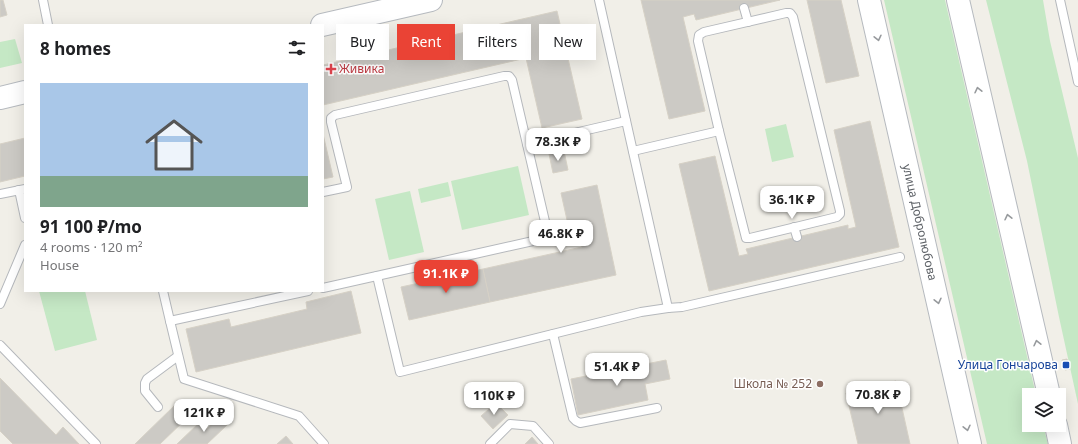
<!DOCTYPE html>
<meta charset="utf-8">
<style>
body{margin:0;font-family:"Noto Sans",sans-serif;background:#f6f6f6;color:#202124;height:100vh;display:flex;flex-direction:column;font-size:15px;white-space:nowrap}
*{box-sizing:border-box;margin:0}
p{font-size:13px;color:#757577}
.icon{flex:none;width:22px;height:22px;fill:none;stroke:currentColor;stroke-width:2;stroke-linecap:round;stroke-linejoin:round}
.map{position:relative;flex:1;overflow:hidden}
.sheet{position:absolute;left:24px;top:24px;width:300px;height:268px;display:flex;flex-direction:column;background:#fff;border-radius:0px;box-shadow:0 4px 16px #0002}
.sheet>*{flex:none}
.top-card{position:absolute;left:336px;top:24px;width:380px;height:36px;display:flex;gap:8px}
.buttons{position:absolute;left:1022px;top:388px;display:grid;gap:8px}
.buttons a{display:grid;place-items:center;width:44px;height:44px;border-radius:0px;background:#fff;box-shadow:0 4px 16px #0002;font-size:20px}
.price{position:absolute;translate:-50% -34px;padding:0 9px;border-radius:8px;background:#fff;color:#222;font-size:13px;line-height:26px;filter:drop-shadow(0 1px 2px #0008)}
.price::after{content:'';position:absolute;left:50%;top:24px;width:12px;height:9px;margin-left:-6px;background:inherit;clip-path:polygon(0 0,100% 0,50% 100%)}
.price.current{background:#ea4335;color:#fff}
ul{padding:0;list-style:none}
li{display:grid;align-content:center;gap:8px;height:212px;padding:0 16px}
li+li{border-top:1px solid #e0e0e0}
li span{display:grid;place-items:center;height:124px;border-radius:0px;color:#555}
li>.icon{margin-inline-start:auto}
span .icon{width:72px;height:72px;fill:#fffc;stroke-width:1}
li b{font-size:17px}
h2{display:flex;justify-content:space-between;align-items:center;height:48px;padding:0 16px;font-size:17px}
.tag{padding:0 14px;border-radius:0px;background:#fff;box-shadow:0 4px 16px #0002;font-size:14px;line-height:36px}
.tag.current{background:#ea4335;color:#fff}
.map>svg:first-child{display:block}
.green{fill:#c5e8c5}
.building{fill:#cccac5;stroke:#d6d1c6}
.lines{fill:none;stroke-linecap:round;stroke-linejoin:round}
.lane-casing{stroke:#b5b8bc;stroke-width:10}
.secondary-casing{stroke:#b6babf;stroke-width:24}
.lane{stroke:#fff;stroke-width:8}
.secondary{stroke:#fff;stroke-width:22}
.oneway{stroke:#979a9d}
.health-dot{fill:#e0444e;stroke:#fff;stroke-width:1.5}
.transit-dot{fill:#1a4fb4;stroke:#fff;stroke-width:1.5}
.education-dot{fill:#8d6e63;stroke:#fff;stroke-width:1.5}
.labels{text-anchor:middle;stroke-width:3;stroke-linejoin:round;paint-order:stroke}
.health-label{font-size:12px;fill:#be3a42;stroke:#fff;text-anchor:start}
.street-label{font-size:12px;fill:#5f6368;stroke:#fff}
.transit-label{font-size:12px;fill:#164399;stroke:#fff;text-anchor:end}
.education-label{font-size:12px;fill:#785e54;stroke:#fff;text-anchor:end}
</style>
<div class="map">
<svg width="1078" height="444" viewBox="0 0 1078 444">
<rect width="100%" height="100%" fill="#f1efe8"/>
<g class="green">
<path d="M884 0H945L1036 395H1029V425H1043L1048 444H987Z"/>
<path d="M986 0H1043L1050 41 1078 158V404L1059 317 1027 161Z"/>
<path d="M15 39 22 63 0 68V42Z"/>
<path d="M786 124 794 157 772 162 765 129Z"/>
<path d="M518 166 529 215 462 230 451 181Z"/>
<path d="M448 182 451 196 421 203 418 189Z"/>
<path d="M410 191 424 252 389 260 375 199Z"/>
<path d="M39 291H85L97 340 55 351Z"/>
</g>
<g class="building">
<path d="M0 0H3L7 15 0 17Z"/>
<path d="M641 0H780L696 20 694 14 683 17 705 111 669 119Z"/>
<path d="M807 0H841L859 76 826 83Z"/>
<path d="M557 11 582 119 542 128 526 58 323 105V65Z"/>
<path d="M870 121 899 247 709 291 679 164 715 156 739 256 748 254 746 249 848 225V229L856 227 834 130Z"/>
<path d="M323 134 333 177 323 179Z"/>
<path d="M25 138V176L0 182V144Z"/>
<path d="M564 151 568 170 553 173 549 154Z"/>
<path d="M597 185 616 275 490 302 483 269 582 247 580 236 571 238 561 193Z"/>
<path d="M483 269 490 302 409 320 401 287Z"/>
<path d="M351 291 361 333 196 372 186 329 229 319 231 327 307 309 306 302Z"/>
<path d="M1067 359 1070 369 1065 370 1062 360Z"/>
<path d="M666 360 670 379 645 384 648 400 578 415 571 379Z"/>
<path d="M0 378 56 435 63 427 79 444H13L0 431Z"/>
<path d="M896 381 910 444H858L846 393Z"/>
<path d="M189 401 198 411 189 419 188 417 160 444H135L176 404 181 409Z"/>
<path d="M496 403 508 415 493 429 481 416Z"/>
<path d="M219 417 227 425 207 444H177L200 422 207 429Z"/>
<path d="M286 436 293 444H277Z"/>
<path d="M532 437 538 444H525Z"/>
</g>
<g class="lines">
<defs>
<g id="lane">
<path d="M43 0 48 25"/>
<path d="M599 0 668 308"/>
<path d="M1060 0 1078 82"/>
<path d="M744 8 748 22"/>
<path d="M786 13H790L793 17 840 211V214L837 217 750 238H746L719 131 698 41 699 35 704 32Z"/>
<path d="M527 144 626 121"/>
<path d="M633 151 719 131"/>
<path d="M19 190 25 218"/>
<path d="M323 192 347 187 331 122V118L335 115 504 76H509L512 80 547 230 546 236 542 239 323 288"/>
<path d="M0 194 25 189"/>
<path d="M794 227 797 237"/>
<path d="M377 276 400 372 641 312 668 308 682 307 900 257"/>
<path d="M163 291 170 321 308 291"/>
<path d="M0 304 25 245"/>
<path d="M170 321 184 379 299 416 324 444"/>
<path d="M553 334 573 418 576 421 580 423 657 408"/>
<path d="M0 345 96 444"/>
<path d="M158 407 145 391V383L147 379 178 356"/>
<path d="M490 444 510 424 533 426 549 444"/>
</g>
<g id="secondary">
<path id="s1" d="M869 0 970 444"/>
<path d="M958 0 1049 395"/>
<path d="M322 25 431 0"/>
<path d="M0 98 25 92"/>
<path d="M1056 425 1060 444"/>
</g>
</defs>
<use href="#lane" class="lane-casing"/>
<use href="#secondary" class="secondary-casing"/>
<use href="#lane" class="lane"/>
<use href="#secondary" class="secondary"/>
</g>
<defs><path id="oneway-chevron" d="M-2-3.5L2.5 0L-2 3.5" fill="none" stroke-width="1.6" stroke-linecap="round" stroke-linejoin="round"/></defs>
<g class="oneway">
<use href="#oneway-chevron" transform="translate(878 38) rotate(77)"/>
<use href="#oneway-chevron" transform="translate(978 90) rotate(-103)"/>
<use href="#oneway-chevron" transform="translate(1008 217) rotate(-103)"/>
<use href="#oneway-chevron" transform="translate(938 301) rotate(77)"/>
<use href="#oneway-chevron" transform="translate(1037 343) rotate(-103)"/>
<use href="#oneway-chevron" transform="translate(967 428) rotate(77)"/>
</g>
<path class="health-dot" d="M329 63h4v4h4v4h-4v4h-4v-4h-4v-4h4z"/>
<rect class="transit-dot" x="1062" y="361" width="8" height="8" rx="2"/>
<circle class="education-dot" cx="820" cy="384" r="4"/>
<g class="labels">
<g class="health-label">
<text x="339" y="73">Живика</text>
</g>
<g class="street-label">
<text dy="4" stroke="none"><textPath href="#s1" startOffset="228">улица Добролюбова</textPath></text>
</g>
<g class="transit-label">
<text x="1058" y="369">Улица Гончарова</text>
</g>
<g class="education-label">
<text x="812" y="388">Школа № 252</text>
</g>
</g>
</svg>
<div class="buttons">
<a><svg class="icon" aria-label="layers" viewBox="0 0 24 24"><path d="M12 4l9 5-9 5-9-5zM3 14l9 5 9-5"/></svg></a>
</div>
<b class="price" style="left:558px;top:162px">78.3K ₽</b>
<b class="price" style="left:792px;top:220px">36.1K ₽</b>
<b class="price" style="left:561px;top:254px">46.8K ₽</b>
<b class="price current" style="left:446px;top:294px">91.1K ₽</b>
<b class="price" style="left:617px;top:387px">51.4K ₽</b>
<b class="price" style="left:878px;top:415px">70.8K ₽</b>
<b class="price" style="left:494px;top:416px">110K ₽</b>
<b class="price" style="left:204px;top:433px">121K ₽</b>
<div class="top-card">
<a class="tag">Buy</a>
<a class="tag current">Rent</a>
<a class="tag">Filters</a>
<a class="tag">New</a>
</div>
<section class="sheet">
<h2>8 homes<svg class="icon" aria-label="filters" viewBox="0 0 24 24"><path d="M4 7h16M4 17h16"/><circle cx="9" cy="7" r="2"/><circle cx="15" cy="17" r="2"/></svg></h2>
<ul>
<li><span style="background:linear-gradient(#a9c7e8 75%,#7fa58c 0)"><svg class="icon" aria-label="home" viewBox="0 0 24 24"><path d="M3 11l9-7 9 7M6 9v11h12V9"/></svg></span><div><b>91 100 ₽/mo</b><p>4 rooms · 120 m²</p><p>House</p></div></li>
</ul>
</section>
</div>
